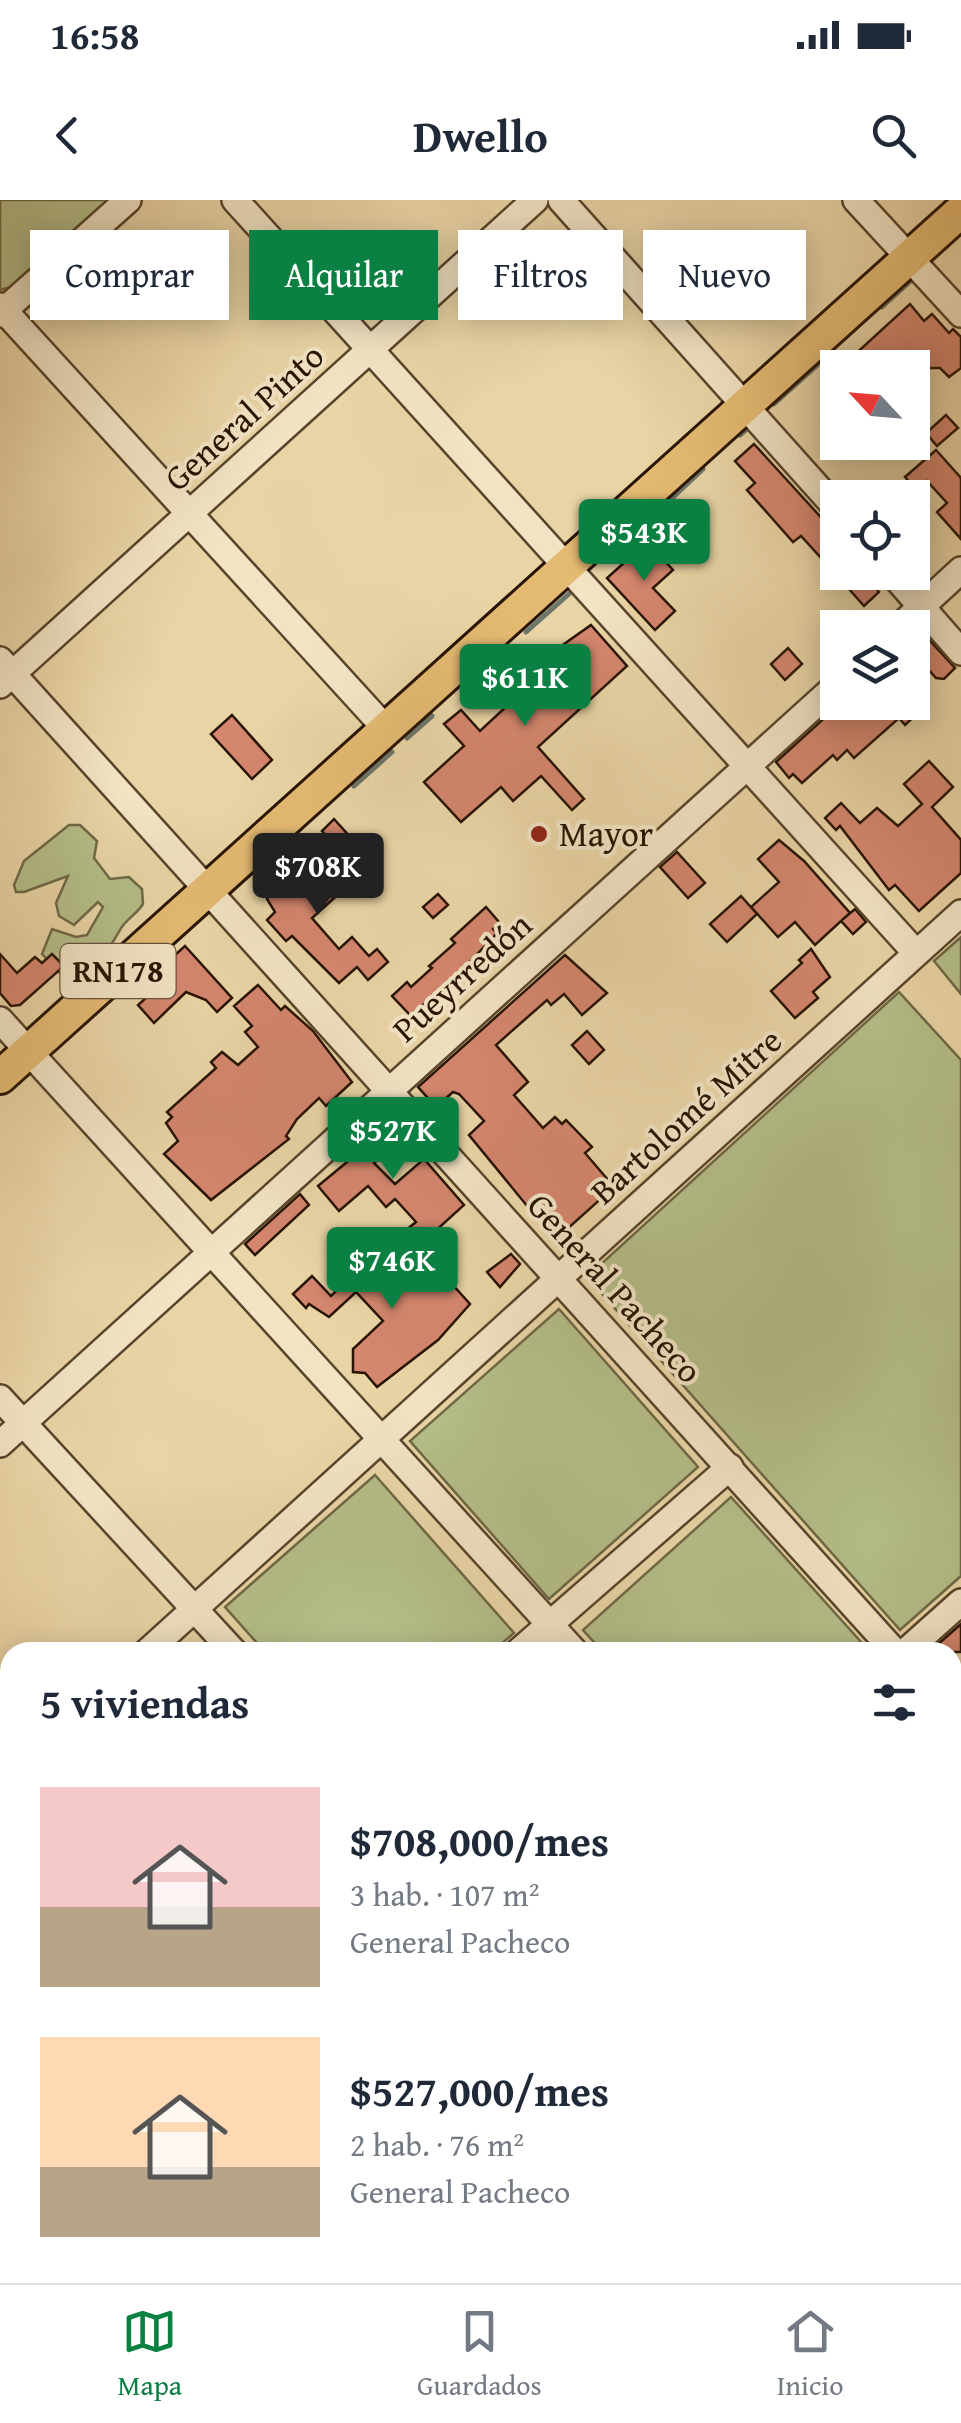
<!DOCTYPE html>
<html lang="es">
<meta charset="utf-8">
<style>
body{margin:0;font-family:"Gentium Book Plus",serif;background:#f2f2f3;color:#1f2937;height:100vh;display:flex;flex-direction:column;font-size:38px;white-space:nowrap}
*{box-sizing:border-box;margin:0}
p{font-size:32px;color:#747a83}
.icon{flex:none;width:55px;height:55px;fill:none;stroke:currentColor;stroke-width:2;stroke-linecap:round;stroke-linejoin:round}
.map{position:relative;flex:1;overflow:hidden}
.panel{position:absolute;left:0px;top:1442px;width:962px;height:642px;display:flex;flex-direction:column;background:#fff;border-radius:30px 30px 0 0;box-shadow:0 5px 25px #0003}
.panel>*{flex:none}
.banner{position:absolute;left:30px;top:30px;width:902px;height:90px;display:flex;gap:20px}
.needle{width:65px;rotate:296deg}
.buttons{position:absolute;left:820px;top:150px;display:grid;gap:20px}
.buttons a{display:grid;place-items:center;width:110px;height:110px;border-radius:0px;background:#fff;box-shadow:0 5px 25px #0003;font-size:50px}
.price{position:absolute;translate:-50% -85px;padding:0 22px;border-radius:10px;background:#0b8043;color:#fff;font-size:32px;line-height:65px;filter:drop-shadow(0 2px 5px #0008)}
.price::after{content:'';position:absolute;left:50%;top:60px;width:30px;height:22px;margin-left:-15px;background:inherit;clip-path:polygon(0 0,100% 0,50% 100%)}
.price.on{background:#222;color:#fff}
ul{padding:0;list-style:none}
li{display:flex;align-items:center;gap:30px;height:250px;padding:0 40px}
li span{display:grid;place-items:center;flex:none;width:280px;height:200px;border-radius:0px;color:#555}
li>.icon{margin-inline-start:auto}
span .icon{width:120px;height:120px;fill:#fffc;stroke-width:1}
li b{font-size:42px}
h2{display:flex;justify-content:space-between;align-items:center;height:120px;padding:0 40px;font-size:42px}
.chip{padding:0 35px;border-radius:0px;background:#fff;box-shadow:0 5px 25px #0003;font-size:35px;line-height:90px}
.chip.on{background:#0b8043;color:#fff}
.status{display:flex;justify-content:space-between;align-items:center;height:70px;padding:0 50px;background:#fff;direction:ltr}
.status svg{height:28px;fill:currentColor}
header{display:flex;justify-content:space-between;align-items:center;height:130px;padding:0 40px;background:#fff;font-size:45px;font-weight:700}
.menu{display:flex;justify-content:space-around;align-items:center;height:140px;border-top:2px solid #e0e1e3;background:#fff;font-size:28px;color:#747a83}
.menu a{display:grid;justify-items:center;gap:5px}
.menu .on{color:#0b8043}
.map>svg:first-child{display:block}
.green{fill:#b4bd88;stroke:#6e6845;stroke-width:2.5}
.lines{fill:none;stroke-linecap:round;stroke-linejoin:round}
.stream{stroke:#6c766a;stroke-width:5}
.building{fill:#d4866e;stroke:#281402;stroke-width:2.5}
.minor-casing{stroke:#58442b;stroke-width:30}
.major-casing{stroke:#281402;stroke-width:38}
.minor{stroke:#f1e3c4;stroke-width:25}
.major{stroke:#e4ba72;stroke-width:32}
.poi-dot{fill:#8f2418;stroke:#f1e3c4;stroke-width:4}
.labels{text-anchor:middle;stroke-width:8;stroke-linejoin:round;paint-order:stroke}
.shield{fill:#f1e3c4;stroke:#64523c;stroke-width:2.5}
.shield-label{font-size:32px;font-weight:bold;fill:#281402}
.street-label{font-size:35px;fill:#281402;stroke:#f1e3c4}
.poi-label{font-size:35px;fill:#281402;stroke:#f1e3c4;text-anchor:start}
</style>
<div class="status"><b>16:58</b><svg viewBox="0 0 49 12"><path d="M0 12V9h3v3zM5 12V6h3v6zM10 12V3h3v9zM15 12V0h3v12zM26 1h20v11H26zM47 4h2v5h-2z"/></svg></div>
<header><svg class="icon" aria-label="back" viewBox="0 0 24 24"><path d="M15 5l-7 7 7 7"/></svg>Dwello<svg class="icon" aria-label="search" viewBox="0 0 24 24"><circle cx="10" cy="10" r="6"/><path d="M15 15l6 6"/></svg></header>
<div class="map">
<svg width="961" height="2083" viewBox="0 0 961 2083">
<rect width="100%" height="100%" fill="#e9d4a5"/>
<filter id="stains"><feTurbulence type="fractalNoise" baseFrequency=".002" numOctaves="4"/><feColorMatrix values="0 0 0 0 .2 0 0 0 0 .09 0 0 0 0 .02 0 0 0 .5 -.17"/></filter>
<radialGradient id="worn" r=".72"><stop offset=".6" stop-color="#630" stop-opacity="0"/><stop offset="1" stop-color="#630" stop-opacity=".3"/></radialGradient>
<g class="green">
<path d="M0 0H108L11 87 0 90Z"/>
<path d="M69 625H80L97 641 94 658 110 679 129 677 142 689 143 704C137 714 124 721 120 730 105 755 111 749 84 761L87 768 71 785 42 754 52 729 76 737 87 735 103 707 98 702 74 725 59 716 56 703 68 676 24 692H16L14 685 24 661Z"/>
<path d="M961 737V794L934 761Z"/>
<path d="M899 792 961 860V1376L900 1430 587 1077Z"/>
<path d="M559 1109 698 1267 549 1399 410 1241Z"/>
<path d="M375 1275 514 1433 492 1452H265L225 1407Z"/>
<path d="M731 1297 870 1452H603L583 1430Z"/>
<path d="M10 1608V1888L7 1891 0 1883V1617Z"/>
</g>
<g class="lines">
<g class="stream">
<path d="M882 107 915 77"/>
<path d="M774 204 821 162"/>
<path d="M740 235 748 228"/>
<path d="M636 332 703 269"/>
<path d="M526 432 570 393"/>
<path d="M473 479 505 451"/>
<path d="M407 538 432 516"/>
<path d="M354 586 392 552"/>
</g>
</g>
<g class="building">
<path d="M910 104 924 121 932 114 949 133 953 129 961 137V168L949 177 940 168H840Z"/>
<path d="M946 215 958 228 937 246 926 233Z"/>
<path d="M754 244 838 336V345L822 359 801 336 793 342 747 290 755 283 735 261Z"/>
<path d="M936 250 961 278V339L937 312 947 303 927 281 917 291 905 277Z"/>
<path d="M647 342 673 370 653 388 675 411 655 430 607 378Z"/>
<path d="M851 372H861L879 392 864 406 842 381Z"/>
<path d="M591 425 627 466 538 547 584 599 572 610 541 576 513 601 501 587 461 622 424 582 464 546 444 524 461 510 480 531 508 505 503 500 536 470 533 466Z"/>
<path d="M920 430 955 468 944 479 936 478 912 451V437Z"/>
<path d="M788 448 802 464 785 480 771 464Z"/>
<path d="M842 502H916L921 510 905 525 899 518 854 558 847 550 837 560 833 555 802 583 793 574 789 578 776 562Z"/>
<path d="M232 515 272 560 252 579 211 534Z"/>
<path d="M929 561 953 587 932 607 961 640V673L919 711 895 685 889 690 840 626 836 630 825 618 841 603 860 623 877 608 898 626 922 604 904 584Z"/>
<path d="M334 619 352 639 340 650 322 631Z"/>
<path d="M779 640 804 661 850 713 842 720 855 709 866 722 853 734 841 721 815 745 795 722 778 737 751 707 779 682 758 659Z"/>
<path d="M325 651 352 682 312 718 339 749 352 737 369 756 377 749 388 762 368 780 357 767 339 783 292 736 286 741 267 720 275 712 267 699 277 686 271 680 282 670 288 676 299 666 303 670Z"/>
<path d="M677 652 705 683 688 698 660 667Z"/>
<path d="M438 694 448 705 433 718 423 707Z"/>
<path d="M741 696 757 714 727 742 710 724Z"/>
<path d="M486 707 499 722 493 729 497 733 447 786 410 815 392 796 407 782 411 787 432 768 429 766 455 743 451 739Z"/>
<path d="M185 746 232 798 217 812 206 800 186 792 154 823 138 805 158 787 155 783 160 779 155 773Z"/>
<path d="M811 749 830 777 813 792 818 798 795 818 771 791 802 763 799 760Z"/>
<path d="M0 754 17 773 35 757 42 763 52 754 64 766 20 805 11 806 0 793Z"/>
<path d="M565 755 607 793 582 815 564 794 551 805 547 800 496 845 528 882 514 895 543 928 555 917 562 924 566 920 592 947 585 953 614 987 555 1040 469 935 484 921 459 894 453 892 436 907 418 887Z"/>
<path d="M258 785 281 810 285 806 313 831 352 882 326 906 319 898 297 919 286 936 289 939 211 1000 164 954 178 941 166 923 172 917 167 912 216 868 211 862 222 852 238 865 258 847 245 832 252 826 234 806Z"/>
<path d="M587 831 604 850 589 864 572 845Z"/>
<path d="M388 914 414 943 408 949 399 941 374 963 395 984 424 959 464 1005 419 1046 406 1030 416 1022 395 999 386 1007 368 986 339 1011 318 986 347 962 342 956Z"/>
<path d="M300 994 309 1005 255 1055 245 1044Z"/>
<path d="M346 1046 382 1088 423 1052 470 1104 438 1140 377 1187 365 1173 353 1172V1149L383 1121 356 1092 329 1117 309 1104 306 1108 293 1094 312 1076 331 1096 351 1077 333 1058Z"/>
<path d="M511 1054 520 1064 500 1087 487 1072Z"/>
<path d="M961 1424V1452H929Z"/>
</g>
<g class="lines">
<defs>
<g id="minor">
<path d="M235 0 916 753"/>
<path d="M561 0 838 310"/>
<path d="M856 0 961 114"/>
<path d="M0 106 386 529"/>
<path d="M0 114 128 0"/>
<path d="M891 372 961 452"/>
<path d="M898 428 961 370"/>
<path d="M0 460 895 1452"/>
<path d="M0 485 535 0"/>
<path d="M0 820 575 1452"/>
<path d="M0 1198 234 1452"/>
<path d="M0 1244 838 484"/>
<path d="M147 1452 961 713"/>
<path d="M518 1452 730 1267"/>
<path d="M905 1452 961 1402"/>
<path d="M952 1516 961 1526"/>
<path d="M0 1537 10 1546"/>
<path d="M0 1586 10 1577"/>
<path d="M952 1756 961 1749"/>
<path d="M952 1871 961 1881"/>
<path d="M0 1920 10 1931"/>
<path d="M139 2075 146 2083"/>
<path d="M487 2075 494 2083"/>
<path d="M812 2075 820 2083"/>
<path d="M216 2083 224 2075"/>
<path d="M591 2083 600 2075"/>
</g>
<path id="major" d="M0 877 961 11"/>
</defs>
<use href="#minor" class="minor-casing"/>
<use href="#major" class="major-casing"/>
<use href="#minor" class="minor"/>
<use href="#major" class="major"/>
</g>
<circle class="poi-dot" cx="539" cy="634" r="10"/>
<g class="labels">
<rect class="shield" x="60.5" y="744" width="115" height="54" rx="8"/>
<g class="shield-label">
<text x="118" y="782">RN178</text>
</g>
<g class="street-label">
<text transform="translate(244 217) rotate(-42)" y="12">General Pinto</text>
<text transform="translate(462 777) rotate(-42)" y="12">Pueyrredón</text>
<text transform="translate(686 916) rotate(-42)" y="12">Bartolomé Mitre</text>
<text transform="translate(615 1088) rotate(48)" y="12">General Pacheco</text>
</g>
<g class="poi-label">
<text x="559" y="646">Mayor</text>
</g>
</g>
<rect width="100%" height="100%" filter="url(#stains)"/>
<rect width="100%" height="100%" fill="url(#worn)"/>
</svg>
<div class="buttons">
<a><svg class="needle" viewBox="-14 -14 28 28"><path d="M0-13l5 13h-10z" fill="#e53935"/><path d="M0 13l5-13h-10z" fill="#747a83"/></svg></a>
<a><svg class="icon" aria-label="locate" viewBox="0 0 24 24"><circle cx="12" cy="12" r="6"/><path d="M12 2v4M12 18v4M2 12h4M18 12h4"/></svg></a>
<a><svg class="icon" aria-label="layers" viewBox="0 0 24 24"><path d="M12 4l9 5-9 5-9-5zM3 14l9 5 9-5"/></svg></a>
</div>
<b class="price" style="left:644px;top:384px">$543K</b>
<b class="price" style="left:525px;top:529px">$611K</b>
<b class="price on" style="left:318px;top:718px">$708K</b>
<b class="price" style="left:393px;top:982px">$527K</b>
<b class="price" style="left:392px;top:1112px">$746K</b>
<div class="banner">
<a class="chip">Comprar</a>
<a class="chip on">Alquilar</a>
<a class="chip">Filtros</a>
<a class="chip">Nuevo</a>
</div>
<section class="panel">
<h2>5 viviendas<svg class="icon" aria-label="filters" viewBox="0 0 24 24"><path d="M4 7h16M4 17h16"/><circle cx="9" cy="7" r="2"/><circle cx="15" cy="17" r="2"/></svg></h2>
<ul>
<li><span style="background:linear-gradient(#f6c9c9 60%,#b9a48a 0)"><svg class="icon" aria-label="home" viewBox="0 0 24 24"><path d="M3 11l9-7 9 7M6 9v11h12V9"/></svg></span><div><b>$708,000/mes</b><p>3 hab. · 107 m²</p><p>General Pacheco</p></div></li>
<li><span style="background:linear-gradient(#ffd9b3 65%,#b9a48a 0)"><svg class="icon" aria-label="home" viewBox="0 0 24 24"><path d="M3 11l9-7 9 7M6 9v11h12V9"/></svg></span><div><b>$527,000/mes</b><p>2 hab. · 76 m²</p><p>General Pacheco</p></div></li>
</ul>
</section>
</div>
<nav class="menu">
<a class="on"><svg class="icon" aria-label="map" viewBox="0 0 24 24"><path d="M3 6l6-2 6 2 6-2v14l-6 2-6-2-6 2zM9 4v14M15 6v14"/></svg>Mapa</a>
<a><svg class="icon" aria-label="saved" viewBox="0 0 24 24"><path d="M7 4h10v16l-5-4-5 4z"/></svg>Guardados</a>
<a><svg class="icon" aria-label="home" viewBox="0 0 24 24"><path d="M3 11l9-7 9 7M6 9v11h12V9"/></svg>Inicio</a>
</nav>
